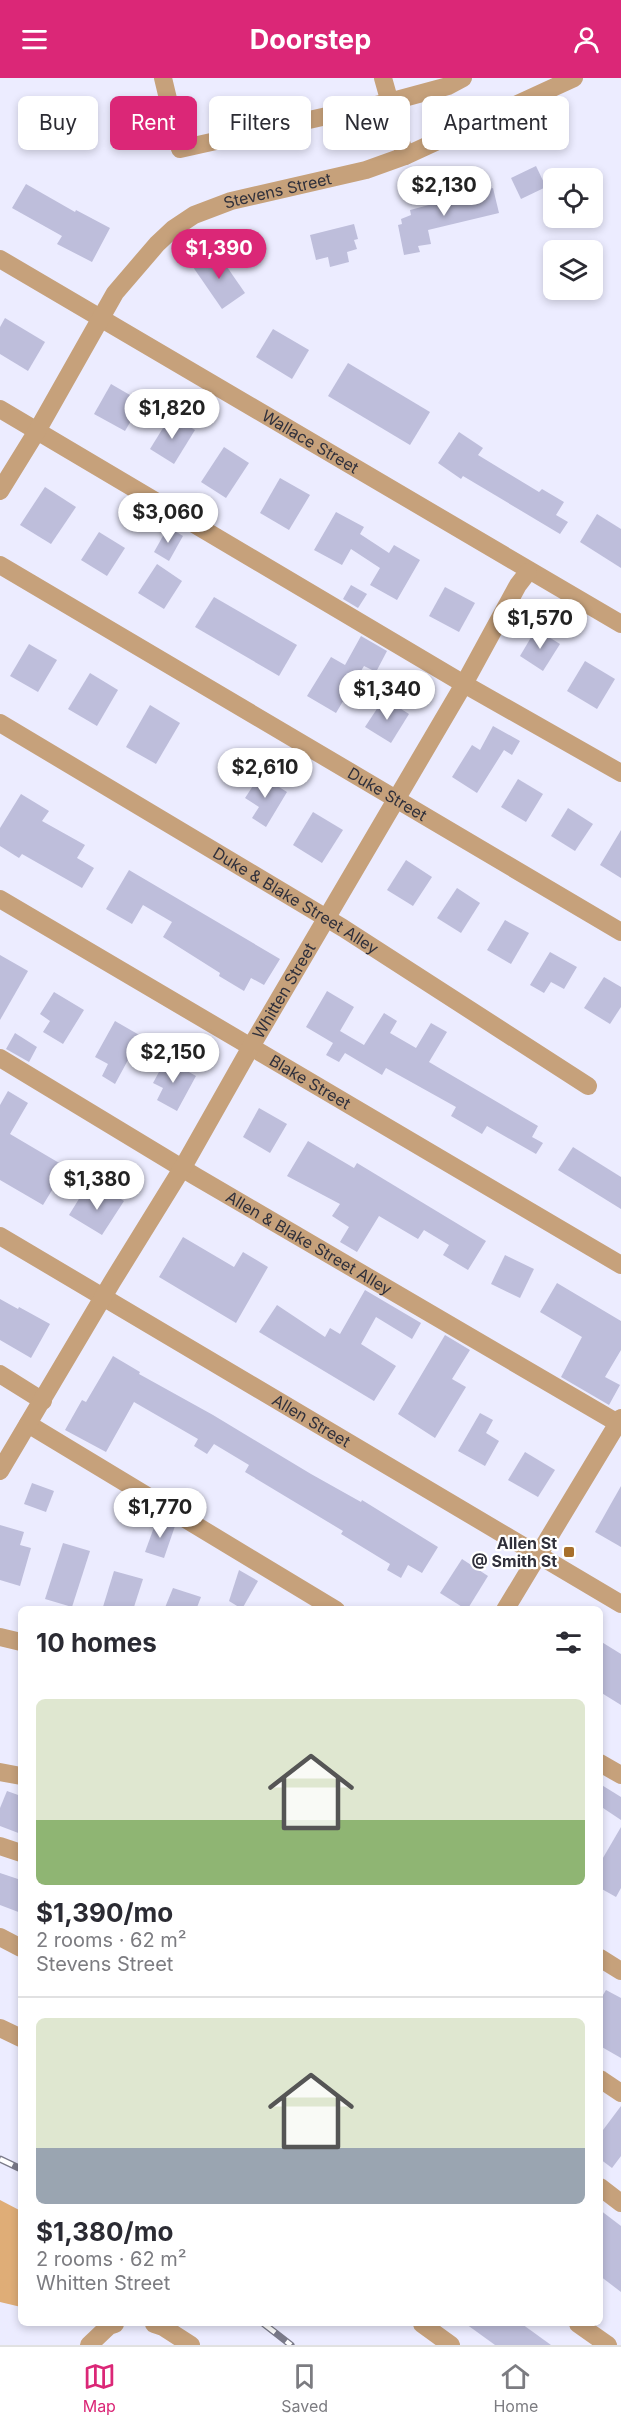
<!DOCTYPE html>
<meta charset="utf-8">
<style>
body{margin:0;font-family:Inter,sans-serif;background:#f2f2f3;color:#2b2b33;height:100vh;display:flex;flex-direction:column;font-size:22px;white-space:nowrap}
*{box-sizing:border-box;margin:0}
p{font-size:20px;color:#7c7c81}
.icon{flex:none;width:33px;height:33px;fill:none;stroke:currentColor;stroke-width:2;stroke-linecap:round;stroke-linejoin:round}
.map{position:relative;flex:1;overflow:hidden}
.details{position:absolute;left:18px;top:1528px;width:585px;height:720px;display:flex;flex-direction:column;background:#fff;border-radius:9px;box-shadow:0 3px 9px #0003}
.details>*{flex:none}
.top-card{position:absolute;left:18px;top:18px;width:585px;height:54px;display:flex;gap:12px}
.controls{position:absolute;left:543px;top:90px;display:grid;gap:12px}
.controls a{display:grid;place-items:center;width:60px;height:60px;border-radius:9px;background:#fff;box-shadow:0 3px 9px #0003;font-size:30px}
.price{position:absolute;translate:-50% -51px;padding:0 14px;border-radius:21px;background:#fff;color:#222;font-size:20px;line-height:39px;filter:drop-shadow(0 2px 3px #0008)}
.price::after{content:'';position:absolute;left:50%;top:36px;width:18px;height:14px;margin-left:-9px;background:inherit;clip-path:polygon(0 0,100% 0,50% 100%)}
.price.selected{background:#db2777;color:#fff}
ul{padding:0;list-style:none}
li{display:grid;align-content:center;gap:12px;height:318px;padding:0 18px}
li+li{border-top:2px solid #e1e1e2}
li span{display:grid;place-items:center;height:186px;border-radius:9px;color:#555}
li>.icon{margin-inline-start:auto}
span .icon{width:108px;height:108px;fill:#fffc;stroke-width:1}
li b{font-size:26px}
h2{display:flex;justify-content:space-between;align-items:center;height:72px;padding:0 18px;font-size:26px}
.pill{padding:0 21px;border-radius:9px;background:#fff;box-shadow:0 3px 9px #0003;font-size:21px;line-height:54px}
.pill.selected{background:#db2777;color:#fff}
header{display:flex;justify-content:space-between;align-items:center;height:78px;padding:0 18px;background:#db2777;color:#fff;font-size:27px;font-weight:700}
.menu{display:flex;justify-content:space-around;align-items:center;height:84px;border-top:2px solid #e1e1e2;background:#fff;font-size:16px;color:#7c7c81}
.menu a{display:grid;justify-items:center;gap:3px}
.menu .selected{color:#db2777}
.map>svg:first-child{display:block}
.forest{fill:#dfad77}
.building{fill:#bebedb}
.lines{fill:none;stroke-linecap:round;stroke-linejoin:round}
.minor{stroke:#c6a17b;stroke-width:18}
.rail-casing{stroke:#7b7b8a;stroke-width:7}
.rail{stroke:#fff;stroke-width:4.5;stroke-dasharray:14;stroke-linecap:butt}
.poi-dot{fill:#a76f2c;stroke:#fff;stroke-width:2}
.labels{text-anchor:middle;stroke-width:4.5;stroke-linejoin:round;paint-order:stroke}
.street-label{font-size:16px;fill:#30303b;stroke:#fff}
.poi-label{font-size:16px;font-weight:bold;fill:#30303b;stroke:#fff;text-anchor:end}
</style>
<header><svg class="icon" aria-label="menu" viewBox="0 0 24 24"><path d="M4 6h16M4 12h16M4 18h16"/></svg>Doorstep<svg class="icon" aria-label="person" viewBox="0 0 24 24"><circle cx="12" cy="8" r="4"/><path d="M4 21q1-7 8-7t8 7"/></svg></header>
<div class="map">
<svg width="621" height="2267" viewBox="0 0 621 2267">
<rect width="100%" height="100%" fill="#ececff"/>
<path class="forest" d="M0 2122 21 2133V2229L0 2224Z"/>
<g class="building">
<path d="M536 88 546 109 521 121 511 100Z"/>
<path d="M26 106 75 134 76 132 110 150 92 184 57 166 62 158 12 130Z"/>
<path d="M493 110 499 135 428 152 431 166 418 168 420 174 404 177 398 147 402 146 401 141 411 137 410 132Z"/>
<path d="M354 146 358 161 354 162 357 171 347 174 349 184 330 189 328 179 316 182 310 157Z"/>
<path d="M216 173 245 215 222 231 193 189Z"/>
<path d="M5 240 45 264 28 293 0 276V249Z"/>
<path d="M273 251 309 272 292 301 256 279Z"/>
<path d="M348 285 430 334 410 367 328 318Z"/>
<path d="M111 306 142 324 125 353 94 336Z"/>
<path d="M171 337 195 352 174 386 150 371Z"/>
<path d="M459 354 483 370 478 377 539 414 542 411 564 424 556 437 568 444 560 456 463 398 461 401 438 385Z"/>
<path d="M224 369 249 385 226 420 201 404Z"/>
<path d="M280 400 310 417 289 452 260 435Z"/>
<path d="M45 409 76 429 51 466 20 447Z"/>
<path d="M336 434 364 449 360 456 389 475 394 467 420 482 397 522 370 507 380 490 351 471 342 487 314 472Z"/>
<path d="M597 436 621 451V490L580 464Z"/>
<path d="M168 449 183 458 169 483 154 474Z"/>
<path d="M99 454 125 470 107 498 81 482Z"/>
<path d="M157 486 182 503 164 531 138 515Z"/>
<path d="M351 507 367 516 358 530 343 521Z"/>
<path d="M445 509 475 525 459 554 429 538Z"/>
<path d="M214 519 297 567 279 598 195 549Z"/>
<path d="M536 551 560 566 543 593 520 578Z"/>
<path d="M361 558 387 573 376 594 364 588 336 635 307 618 331 579 345 587Z"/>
<path d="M29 566 57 582 38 614 10 598Z"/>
<path d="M585 583 615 601 597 631 567 613Z"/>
<path d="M90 595 118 612 97 648 68 631Z"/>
<path d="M384 620 409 636 391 665 365 649Z"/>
<path d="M150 627 180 645 156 686 126 669Z"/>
<path d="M493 648 520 663 512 677 504 672 477 715 452 699 472 667 480 672Z"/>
<path d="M260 697 287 714 266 749 252 740 259 729 245 720Z"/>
<path d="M518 701 543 716 526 744 501 729Z"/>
<path d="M21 716 49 733 42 743 85 767 77 780 94 790 82 810 22 776 19 780 0 768V750Z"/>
<path d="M568 730 593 746 575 773 551 758Z"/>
<path d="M313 734 343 752 322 785 293 767Z"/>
<path d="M621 752V800L600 787Z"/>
<path d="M406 782 432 799 413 828 387 812Z"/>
<path d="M129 792 280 881 264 907 251 900 244 913 219 898 220 895 163 859 172 844 143 827 132 846 106 831Z"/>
<path d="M457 810 480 825 461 855 437 840Z"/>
<path d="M505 842 529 855 511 886 487 872Z"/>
<path d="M550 874 577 889 564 911 551 904 544 915 530 907Z"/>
<path d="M0 877 28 893 0 942Z"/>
<path d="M604 899 621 909V929L610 946 584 930Z"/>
<path d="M327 913 354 929 340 953 364 967 384 935 397 943 390 955 416 970 431 945 447 954 429 984 538 1048 532 1059 543 1065 536 1076 487 1048 482 1056 451 1038 456 1029 386 990 382 997 345 975 339 984 326 977 333 965 306 949Z"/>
<path d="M54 914 84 932 63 966 43 954 50 943 40 936Z"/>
<path d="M115 943 141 958 115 1006 102 998 108 986 95 979Z"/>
<path d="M15 955 37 969 29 984 6 971Z"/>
<path d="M166 981 196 998 177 1033 157 1022 163 1010 153 1005Z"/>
<path d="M8 1013 28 1025 10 1056 66 1089 43 1127 0 1102V1027Z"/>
<path d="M259 1030 287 1046 270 1075 243 1059Z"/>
<path d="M308 1063 354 1090 357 1085 486 1163 468 1192 443 1177 449 1167 424 1152 418 1161 379 1138 357 1174 340 1164 349 1149 332 1138 340 1126 287 1098Z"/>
<path d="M573 1069 621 1099V1131L558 1092Z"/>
<path d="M105 1111 124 1123 102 1157 69 1137 82 1116 96 1124Z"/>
<path d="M183 1159 234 1189 243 1174 268 1189 236 1245 159 1199Z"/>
<path d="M505 1177 534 1191 520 1220 491 1206Z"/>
<path d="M557 1205 621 1243V1272L605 1299 620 1307 609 1327 561 1299 582 1259 540 1234Z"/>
<path d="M365 1212 421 1245 412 1261 376 1239 361 1266 396 1288 374 1323 259 1254 277 1227 325 1259 330 1250 340 1256Z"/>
<path d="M0 1221 18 1231 19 1229 50 1246 31 1280 0 1262Z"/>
<path d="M445 1257 470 1272 452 1301 466 1309 435 1360 398 1336Z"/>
<path d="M113 1278 140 1294 139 1296 213 1337 311 1396 361 1424 362 1422 438 1469 422 1495 408 1487 401 1500 387 1492 390 1486 341 1456 343 1453 245 1394 249 1387 214 1366 207 1376 194 1368 198 1361 134 1324 106 1374 65 1352 82 1322 86 1324Z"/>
<path d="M480 1335 493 1342 486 1355 499 1363 485 1388 458 1373Z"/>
<path d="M525 1374 555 1392 538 1419 508 1402Z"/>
<path d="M32 1405 54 1413 46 1434 24 1426Z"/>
<path d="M621 1408V1469L595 1454Z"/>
<path d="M157 1441 175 1448 164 1480 145 1474Z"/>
<path d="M0 1447 24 1454 20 1467 31 1470 20 1508 0 1502Z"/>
<path d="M63 1465 90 1473 72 1529 45 1521Z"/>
<path d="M462 1481 488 1498 467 1532 440 1515Z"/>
<path d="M239 1492 258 1503 242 1531 229 1523Z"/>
<path d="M114 1493 143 1501 133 1532H102Z"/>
<path d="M173 1510 201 1519 196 1532H164Z"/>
<path d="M600 1563 621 1576V1627L600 1614Z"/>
<path d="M600 1706 621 1719V1742L600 1728Z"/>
<path d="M7 1713 21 1718V1756L0 1748V1730Z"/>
<path d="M621 1749V1810L616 1819 600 1810V1785Z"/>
<path d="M0 1795 21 1802V1835L0 1827Z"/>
<path d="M606 1912 621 1920V1980L600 1968V1922Z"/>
<path d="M621 2028V2078L612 2090 600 2081V2056Z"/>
<path d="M600 2132 621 2148V2214L600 2198Z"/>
<path d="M466 2246H522L551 2267H495Z"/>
</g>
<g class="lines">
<g class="minor">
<path d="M163 0 180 71 389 24 448 8 463 0"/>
<path d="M383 0 405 78"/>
<path id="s1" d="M0 181 621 546"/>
<path d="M0 331 464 606 621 695"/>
<path id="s2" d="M0 413 37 353 115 215 157 166 173 151 194 137 231 123 366 92 405 78 574 0"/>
<path id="s3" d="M0 487 621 854"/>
<path id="s4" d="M0 645 343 850 588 1008"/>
<path id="s5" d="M0 821 621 1187"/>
<path id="s6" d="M0 980 195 1098 621 1347"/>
<path id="s7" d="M0 1158 621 1526"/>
<path d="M0 1296 43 1323"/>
<path d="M28 1346 336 1532"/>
<path id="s8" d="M0 1393 112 1204 183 1089 256 960 464 606 518 507 528 494"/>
<path d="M505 1532 621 1340"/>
<path d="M0 1559 21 1564"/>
<path d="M600 1685 621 1697"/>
<path d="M0 1694 21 1698"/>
<path d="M0 1768 21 1775"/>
<path d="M0 1859 21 1870"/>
<path d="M600 1880 621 1893"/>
<path d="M0 1950 21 1960"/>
<path d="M600 2001 621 2015"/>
<path d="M600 2109 621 2125"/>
<path d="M154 2246 163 2249 191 2267"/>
<path d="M422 2246 451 2267"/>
<path d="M578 2246 608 2267"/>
<path d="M89 2267 109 2248 115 2246"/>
</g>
<defs>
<g id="rail">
<path d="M0 2081 21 2091"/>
<path d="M264 2246 291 2267"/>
</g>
</defs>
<use href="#rail" class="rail-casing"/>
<use href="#rail" class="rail"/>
</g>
<rect class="poi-dot" x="563" y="1468" width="12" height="12" rx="3"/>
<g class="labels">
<g class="street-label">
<text dy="6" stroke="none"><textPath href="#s2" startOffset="428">Stevens Street</textPath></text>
<text dy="6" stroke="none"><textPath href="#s1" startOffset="360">Wallace Street</textPath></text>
<text dy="6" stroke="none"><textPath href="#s3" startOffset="450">Duke Street</textPath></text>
<text dy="6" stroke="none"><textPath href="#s4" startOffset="345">Duke &amp; Blake Street Alley</textPath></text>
<text dy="6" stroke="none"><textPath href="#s8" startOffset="558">Whitten Street</textPath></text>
<text dy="6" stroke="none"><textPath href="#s5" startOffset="360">Blake Street</textPath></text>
<text dy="6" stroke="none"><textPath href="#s6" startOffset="360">Allen &amp; Blake Street Alley</textPath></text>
<text dy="6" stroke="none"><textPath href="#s7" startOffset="362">Allen Street</textPath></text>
</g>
<g class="poi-label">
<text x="557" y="1471">Allen St<tspan x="557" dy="18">@ Smith St</tspan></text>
</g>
</g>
</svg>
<div class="controls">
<a><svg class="icon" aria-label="locate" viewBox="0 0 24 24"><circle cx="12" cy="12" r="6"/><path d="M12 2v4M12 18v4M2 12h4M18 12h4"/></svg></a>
<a><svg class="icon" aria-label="layers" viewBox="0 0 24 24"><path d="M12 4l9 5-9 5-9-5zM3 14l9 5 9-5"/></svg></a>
</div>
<b class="price" style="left:444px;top:139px">$2,130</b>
<b class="price selected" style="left:219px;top:202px">$1,390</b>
<b class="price" style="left:172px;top:362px">$1,820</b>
<b class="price" style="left:168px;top:466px">$3,060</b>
<b class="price" style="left:540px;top:572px">$1,570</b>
<b class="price" style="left:387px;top:643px">$1,340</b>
<b class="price" style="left:265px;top:721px">$2,610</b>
<b class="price" style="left:173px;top:1006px">$2,150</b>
<b class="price" style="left:97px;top:1133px">$1,380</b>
<b class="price" style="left:160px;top:1461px">$1,770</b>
<div class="top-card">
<a class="pill">Buy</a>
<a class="pill selected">Rent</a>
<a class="pill">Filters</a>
<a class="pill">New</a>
<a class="pill">Apartment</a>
</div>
<section class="details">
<h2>10 homes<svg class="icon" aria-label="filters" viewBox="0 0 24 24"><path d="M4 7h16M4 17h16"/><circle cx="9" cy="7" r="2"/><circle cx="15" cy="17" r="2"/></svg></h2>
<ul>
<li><span style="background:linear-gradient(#dfe7d0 65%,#8fb573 0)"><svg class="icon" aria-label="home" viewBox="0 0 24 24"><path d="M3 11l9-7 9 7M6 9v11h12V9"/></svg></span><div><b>$1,390/mo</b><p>2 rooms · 62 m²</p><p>Stevens Street</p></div></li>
<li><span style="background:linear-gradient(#dfe7d0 70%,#9aa5b1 0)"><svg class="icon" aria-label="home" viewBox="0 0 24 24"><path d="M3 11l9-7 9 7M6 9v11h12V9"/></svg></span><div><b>$1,380/mo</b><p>2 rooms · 62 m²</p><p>Whitten Street</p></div></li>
</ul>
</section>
</div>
<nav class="menu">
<a class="selected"><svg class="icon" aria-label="map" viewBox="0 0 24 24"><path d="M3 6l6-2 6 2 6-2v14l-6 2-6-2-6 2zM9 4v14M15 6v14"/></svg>Map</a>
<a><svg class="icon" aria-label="saved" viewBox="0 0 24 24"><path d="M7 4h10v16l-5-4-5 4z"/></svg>Saved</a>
<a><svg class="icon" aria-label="home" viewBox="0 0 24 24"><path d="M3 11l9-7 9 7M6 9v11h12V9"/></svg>Home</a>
</nav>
